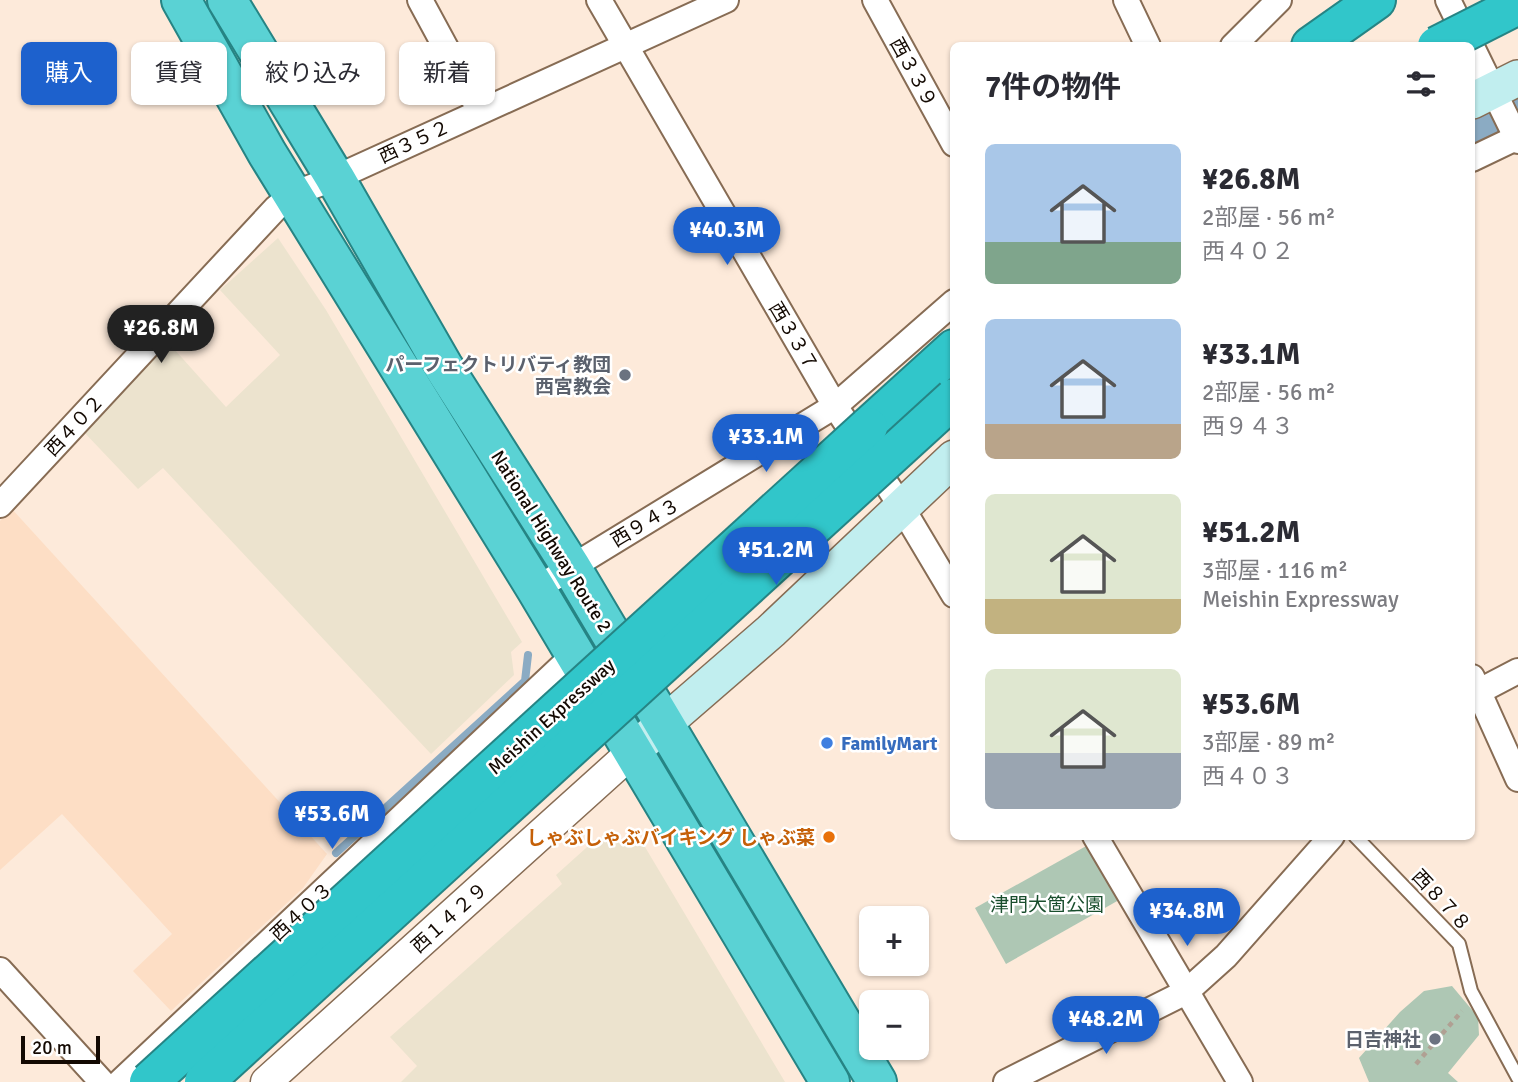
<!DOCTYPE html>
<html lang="ja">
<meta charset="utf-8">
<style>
body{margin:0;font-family:Signika,"Noto Sans JP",sans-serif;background:#f7f7f7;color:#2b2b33;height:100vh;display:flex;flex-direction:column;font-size:26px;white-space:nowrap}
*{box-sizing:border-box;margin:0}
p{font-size:23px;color:#7c7c81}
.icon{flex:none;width:38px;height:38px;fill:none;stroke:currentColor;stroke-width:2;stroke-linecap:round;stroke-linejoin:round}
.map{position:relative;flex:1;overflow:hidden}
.drawer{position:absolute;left:950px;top:42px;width:525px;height:798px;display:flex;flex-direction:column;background:#fff;border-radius:10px;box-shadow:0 2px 5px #0004}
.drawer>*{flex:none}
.guide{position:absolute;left:21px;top:42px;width:665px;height:63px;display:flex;gap:14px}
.tools{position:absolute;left:859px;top:906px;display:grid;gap:14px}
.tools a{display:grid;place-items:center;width:70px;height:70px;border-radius:10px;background:#fff;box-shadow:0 2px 5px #0004;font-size:35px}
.scale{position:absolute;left:21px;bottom:18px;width:79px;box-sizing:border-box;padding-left:7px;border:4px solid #130902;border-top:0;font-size:19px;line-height:24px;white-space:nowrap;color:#130902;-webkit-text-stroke:5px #fff;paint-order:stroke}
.price{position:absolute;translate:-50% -60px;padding:0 16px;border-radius:24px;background:#1d61cd;color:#fff;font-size:23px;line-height:46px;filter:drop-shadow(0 2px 4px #0008)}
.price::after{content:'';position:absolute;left:50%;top:42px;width:21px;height:16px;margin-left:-10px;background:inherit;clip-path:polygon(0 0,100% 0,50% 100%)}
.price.selected{background:#222;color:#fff}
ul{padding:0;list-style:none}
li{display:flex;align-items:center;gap:21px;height:175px;padding:0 35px}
li span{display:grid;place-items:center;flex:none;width:196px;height:140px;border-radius:10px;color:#555}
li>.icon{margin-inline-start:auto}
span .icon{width:84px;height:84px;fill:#fffc;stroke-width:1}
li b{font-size:30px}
h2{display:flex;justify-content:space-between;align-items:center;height:84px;padding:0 35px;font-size:30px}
.chip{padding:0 24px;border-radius:10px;background:#fff;box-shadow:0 2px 5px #0004;font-size:24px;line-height:63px}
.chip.selected{background:#1d61cd;color:#fff}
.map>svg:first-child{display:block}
.commercial{fill:#ece3ce}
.built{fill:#fddec5}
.green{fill:#aec7b4}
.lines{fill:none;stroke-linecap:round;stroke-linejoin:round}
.stream{stroke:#8babc3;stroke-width:8}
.river{stroke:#8babc3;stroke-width:47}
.service-casing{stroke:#876c54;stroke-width:16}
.minor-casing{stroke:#876c54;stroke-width:28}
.tertiary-casing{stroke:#876c54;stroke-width:33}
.secondary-casing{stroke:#876c54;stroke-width:38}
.trunk-casing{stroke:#268484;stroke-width:42}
.motorway-casing{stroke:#268484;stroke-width:42}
.path{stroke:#b0a093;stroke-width:4.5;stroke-dasharray:5 5;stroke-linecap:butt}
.service{stroke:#fff;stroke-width:12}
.minor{stroke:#fff;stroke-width:24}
.tertiary{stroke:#fff;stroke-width:30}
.secondary{stroke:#c1eeef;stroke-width:35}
.trunk{stroke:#5ad2d4;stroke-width:38}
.motorway{stroke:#31c6ca;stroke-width:38}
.motorway-bridge-casing{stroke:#268484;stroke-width:42;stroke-linecap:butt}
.motorway-bridge{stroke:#31c6ca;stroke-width:38}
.worship-dot{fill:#6b7280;stroke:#fff;stroke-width:2.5}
.shop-dot{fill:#3f7fe0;stroke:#fff;stroke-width:2.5}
.food-dot{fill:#e8710a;stroke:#fff;stroke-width:2.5}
.labels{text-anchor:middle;stroke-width:5;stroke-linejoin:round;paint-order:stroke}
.street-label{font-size:19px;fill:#130902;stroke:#fff}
.worship-label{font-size:19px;font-weight:bold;fill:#5b616d;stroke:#fff;text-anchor:end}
.shop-label{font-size:19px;font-weight:bold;fill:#366cbe;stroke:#fff;text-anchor:start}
.food-label{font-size:19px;font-weight:bold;fill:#c56008;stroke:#fff;text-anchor:end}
.park-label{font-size:19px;fill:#194e2d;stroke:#fff}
</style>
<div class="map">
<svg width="1518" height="1082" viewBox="0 0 1518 1082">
<rect width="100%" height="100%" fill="#fdeada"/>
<g class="commercial">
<path d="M278 238 326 310 522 642 511 652 514 675 431 754 163 468 138 489 82 430 166 340 226 407 280 355 220 290Z"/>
<path d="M596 839 645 847 785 1082H401L417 1066 390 1037 562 884 556 875Z"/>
</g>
<path class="built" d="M11 508 327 854 303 888 171 1011 133 971 172 934 62 814 0 870V521Z"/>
<g class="green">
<path d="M1088 845 1119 900 1006 964 975 908Z"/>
<path d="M1452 986 1478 1017 1479 1035 1448 1073 1458 1082H1369L1359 1058 1400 1012 1424 991Z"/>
</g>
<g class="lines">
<path class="stream" d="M336 853 525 681 528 655"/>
<path class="river" d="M1472 138 1518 115"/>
<defs>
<path id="service" d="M1355 836 1459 944 1471 991 1518 1078"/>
<g id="minor">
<path d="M420 0 480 111"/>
<path d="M599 0 835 406 901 506 954 595"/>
<path d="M875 0 954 144"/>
<path d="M1126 0 1148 46"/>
<path d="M1448 0 1470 45"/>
<path d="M1233 46 1279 0"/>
<path d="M1472 47 1518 141"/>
<path d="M1472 159 1518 137"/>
<path d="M0 505 276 208 293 194 335 178 726 0"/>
<path d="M536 589 835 406 954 302"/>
<path d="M1472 677 1518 779"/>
<path d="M1472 695 1518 671"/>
<path d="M1095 836 1240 1082"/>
<path d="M0 970 102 1082"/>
<path d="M120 1082 575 654"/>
<path d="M1006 1082 1186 992 1226 956 1332 836"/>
</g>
<path id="tertiary" d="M266 1082 632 752"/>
<g id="secondary">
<path d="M1472 101 1518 78"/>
<path d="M644 741 771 631 954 458"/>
</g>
<g id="trunk">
<path d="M181 0 267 153 536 589 830 1082"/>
<path d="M227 0 335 178 443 366 571 567 877 1082"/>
</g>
<g id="motorway">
<path d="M1311 46 1376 0"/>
<path d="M868 427 954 349"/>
</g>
</defs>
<use href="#service" class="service-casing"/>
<use href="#minor" class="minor-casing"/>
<use href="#tertiary" class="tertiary-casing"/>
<use href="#secondary" class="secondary-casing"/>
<use href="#trunk" class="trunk-casing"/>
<use href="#motorway" class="motorway-casing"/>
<path class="path" d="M1416 1064 1462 1011"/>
<use href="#service" class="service"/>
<use href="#minor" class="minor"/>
<use href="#tertiary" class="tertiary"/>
<use href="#secondary" class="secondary"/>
<use href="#trunk" class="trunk"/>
<use href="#motorway" class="motorway"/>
<defs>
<g id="motorway-bridge">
<path d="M1437 46 1518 5"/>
<path d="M149 1082 868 427"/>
<path d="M204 1082 954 398"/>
</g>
</defs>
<use href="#motorway-bridge" class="motorway-bridge-casing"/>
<use href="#motorway-bridge" class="motorway-bridge"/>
</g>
<g class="worship-dot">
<circle cx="625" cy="375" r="7"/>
<circle cx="1435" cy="1039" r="7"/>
</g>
<circle class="shop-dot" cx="827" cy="743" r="7"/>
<circle class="food-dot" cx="829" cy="837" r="7"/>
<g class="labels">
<g class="street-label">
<text transform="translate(914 72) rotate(61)" y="7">西３３９</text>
<text transform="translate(414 141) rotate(-25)" y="7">西３５２</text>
<text transform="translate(794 336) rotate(59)" y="7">西３３７</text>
<text transform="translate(74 425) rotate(-47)" y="7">西４０２</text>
<text transform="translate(645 522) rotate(-31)" y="7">西９４３</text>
<text transform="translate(552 541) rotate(58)" y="7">National Highway Route 2</text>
<text transform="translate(551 716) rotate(-42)" y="7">Meishin Expressway</text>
<text transform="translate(1442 900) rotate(47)" y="7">西８７８</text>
<text transform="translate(301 911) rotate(-43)" y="7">西４０３</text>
<text transform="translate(449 917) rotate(-42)" y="7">西１４２９</text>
</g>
<g class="worship-label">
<text x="611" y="371">パーフェクトリバティ教団<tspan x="611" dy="22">西宮教会</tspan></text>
<text x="1421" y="1046">日吉神社</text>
</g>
<g class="shop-label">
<text x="841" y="750">FamilyMart</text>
</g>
<g class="food-label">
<text x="815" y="844">しゃぶしゃぶバイキング しゃぶ菜</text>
</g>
<g class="park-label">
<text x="1047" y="911">津門大箇公園</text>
</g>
</g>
</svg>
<div class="tools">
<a>+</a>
<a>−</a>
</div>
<div class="scale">20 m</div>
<b class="price" style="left:727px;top:267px">¥40.3M</b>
<b class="price selected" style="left:161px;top:365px">¥26.8M</b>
<b class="price" style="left:766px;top:474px">¥33.1M</b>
<b class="price" style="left:776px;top:587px">¥51.2M</b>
<b class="price" style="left:332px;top:851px">¥53.6M</b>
<b class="price" style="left:1187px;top:948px">¥34.8M</b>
<b class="price" style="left:1106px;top:1056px">¥48.2M</b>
<div class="guide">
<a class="chip selected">購入</a>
<a class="chip">賃貸</a>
<a class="chip">絞り込み</a>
<a class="chip">新着</a>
</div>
<section class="drawer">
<h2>7件の物件<svg class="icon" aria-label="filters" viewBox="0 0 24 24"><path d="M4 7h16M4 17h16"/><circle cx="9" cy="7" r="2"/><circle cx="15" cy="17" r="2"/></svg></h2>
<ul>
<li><span style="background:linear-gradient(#a9c7e8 70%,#7fa58c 0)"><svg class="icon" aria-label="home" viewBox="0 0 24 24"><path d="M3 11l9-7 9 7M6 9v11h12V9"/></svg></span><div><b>¥26.8M</b><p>2部屋 · 56 m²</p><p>西４０２</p></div></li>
<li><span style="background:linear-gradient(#a9c7e8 75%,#b9a48a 0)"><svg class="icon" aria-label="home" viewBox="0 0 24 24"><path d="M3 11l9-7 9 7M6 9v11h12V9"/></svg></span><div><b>¥33.1M</b><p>2部屋 · 56 m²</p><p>西９４３</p></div></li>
<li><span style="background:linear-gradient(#dfe7d0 75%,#c2b280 0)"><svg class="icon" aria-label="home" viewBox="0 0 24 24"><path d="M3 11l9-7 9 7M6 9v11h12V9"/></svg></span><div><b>¥51.2M</b><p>3部屋 · 116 m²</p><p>Meishin Expressway</p></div></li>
<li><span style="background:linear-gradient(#dfe7d0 60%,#9aa5b1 0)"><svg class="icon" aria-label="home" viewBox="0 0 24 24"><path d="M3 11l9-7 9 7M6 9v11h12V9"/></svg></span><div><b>¥53.6M</b><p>3部屋 · 89 m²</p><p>西４０３</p></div></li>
</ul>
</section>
</div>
